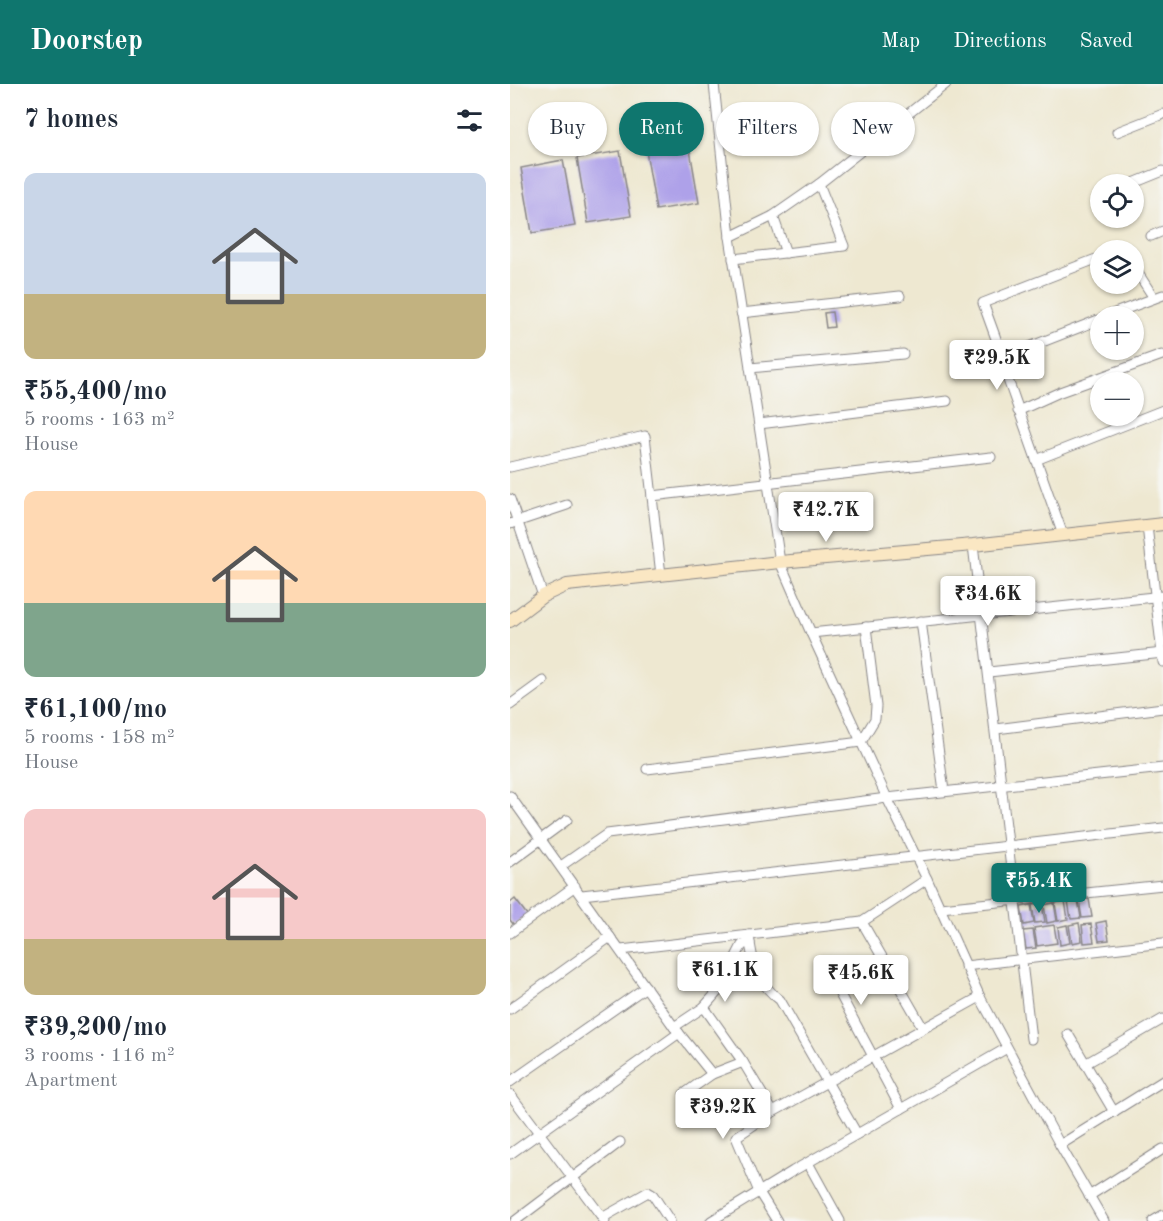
<!DOCTYPE html>
<meta charset="utf-8">
<style>
body{margin:0;font-family:"Old Standard TT",serif;background:#f6f6f7;color:#1f2937;height:100vh;display:flex;flex-direction:column;font-size:22px;white-space:nowrap}
*{box-sizing:border-box;margin:0}
p{font-size:20px;color:#747a83}
.icon{flex:none;width:33px;height:33px;fill:none;stroke:currentColor;stroke-width:2;stroke-linecap:round;stroke-linejoin:round}
.map{position:relative;flex:1;overflow:hidden}
.sheet{display:flex;flex-direction:column;background:#fff;width:510px}
.sheet>*{flex:none}
.banner{position:absolute;left:18px;top:18px;width:544px;height:54px;display:flex;gap:12px}
.fabs{position:absolute;left:580px;top:90px;display:grid;gap:12px}
.fabs a{display:grid;place-items:center;width:54px;height:54px;border-radius:50%;background:#fff;box-shadow:0 2px 4px #0004;font-size:30px}
.price{position:absolute;translate:-50% -51px;padding:0 14px;border-radius:6px;background:#fff;color:#222;font-size:20px;line-height:39px;filter:drop-shadow(0 2px 3px #0008)}
.price::after{content:'';position:absolute;left:50%;top:36px;width:18px;height:14px;margin-left:-9px;background:inherit;clip-path:polygon(0 0,100% 0,50% 100%)}
.price.current{background:#0f766e;color:#fff}
ul{padding:0;list-style:none}
li{display:grid;align-content:center;gap:12px;height:318px;padding:0 24px}
li span{display:grid;place-items:center;height:186px;border-radius:12px;color:#555}
li>.icon{margin-inline-start:auto}
span .icon{width:108px;height:108px;fill:#fffc;stroke-width:1}
li b{font-size:26px}
h2{display:flex;justify-content:space-between;align-items:center;height:72px;padding:0 24px;font-size:26px}
.pill{padding:0 21px;border-radius:27px;background:#fff;box-shadow:0 2px 4px #0004;font-size:21px;line-height:54px}
.pill.current{background:#0f766e;color:#fff}
header{display:flex;align-items:center;gap:36px;box-sizing:border-box;height:84px;padding:0 30px;background:#0f766e;color:#fff}
header strong{font-size:28px}
nav{display:flex;gap:33px;margin-inline-start:auto;font-size:21px}
main{display:flex;flex:1;min-height:0}
.map>svg:first-child{display:block}
.building{fill:#aea1e9}
.lines{fill:none;stroke-linecap:round;stroke-linejoin:round}
.street-casing{stroke:#888586;stroke-width:11}
.secondary-casing{stroke:#888586;stroke-width:14}
.street{stroke:#fff;stroke-width:9}
.secondary{stroke:#fae7c3;stroke-width:12}
</style>
<header>
<strong>Doorstep</strong>
<nav><a>Map</a><a>Directions</a><a>Saved</a></nav>
</header>
<main>
<section class="sheet">
<h2>7 homes<svg class="icon" aria-label="filters" viewBox="0 0 24 24"><path d="M4 7h16M4 17h16"/><circle cx="9" cy="7" r="2"/><circle cx="15" cy="17" r="2"/></svg></h2>
<ul>
<li><span style="background:linear-gradient(#c9d6e8 65%,#c2b280 0)"><svg class="icon" aria-label="home" viewBox="0 0 24 24"><path d="M3 11l9-7 9 7M6 9v11h12V9"/></svg></span><div><b>₹55,400/mo</b><p>5 rooms · 163 m²</p><p>House</p></div></li>
<li><span style="background:linear-gradient(#ffd9b3 60%,#7fa58c 0)"><svg class="icon" aria-label="home" viewBox="0 0 24 24"><path d="M3 11l9-7 9 7M6 9v11h12V9"/></svg></span><div><b>₹61,100/mo</b><p>5 rooms · 158 m²</p><p>House</p></div></li>
<li><span style="background:linear-gradient(#f6c9c9 70%,#c2b280 0)"><svg class="icon" aria-label="home" viewBox="0 0 24 24"><path d="M3 11l9-7 9 7M6 9v11h12V9"/></svg></span><div><b>₹39,200/mo</b><p>3 rooms · 116 m²</p><p>Apartment</p></div></li>
</ul>
</section>
<div class="map">
<svg width="653" height="1137" viewBox="0 0 653 1137">
<rect width="100%" height="100%" fill="#f6f6f2"/>
<filter id="ink" filterUnits="userSpaceOnUse"><feTurbulence type="fractalNoise" baseFrequency=".0167" numOctaves="2"/><feDisplacementMap in="SourceGraphic" scale="12" xChannelSelector="R" yChannelSelector="G"/><feConvolveMatrix kernelMatrix="1 2 1 2 8 2 1 2 1" color-interpolation-filters="sRGB"/></filter>
<filter id="wash" filterUnits="userSpaceOnUse"><feTurbulence type="fractalNoise" baseFrequency=".008" numOctaves="4" result="noise"/><feDisplacementMap in="SourceGraphic" scale="24" xChannelSelector="R" yChannelSelector="G"/><feGaussianBlur stdDeviation="1.35" result="paint"/><feColorMatrix in="noise" values="0 0 0 0 0 0 0 0 0 0 0 0 0 0 0 0 0 1.4 0 .05"/><feComposite in="paint" operator="in"/></filter>
<g filter="url(#wash)">
<rect width="100%" height="100%" fill="#eee8d1"/>
<g id="blocks">
<g class="building">
<path d="M178 54 189 119 146 126 135 61Z"/>
<path d="M110 67 121 132 78 139 67 74Z"/>
<path d="M53 76 65 142 22 149 11 84Z"/>
<path d="M322 228 324 243 316 244 314 229Z"/>
<path d="M5 815 18 832 4 841 0 836V819Z"/>
<path d="M579 815 582 833 572 834 569 816Z"/>
<path d="M568 816 571 834 561 835 558 817Z"/>
<path d="M555 817 558 835 548 837 545 819Z"/>
<path d="M544 819 547 837 537 839 534 821Z"/>
<path d="M532 820 535 838 525 839 522 821Z"/>
<path d="M521 821 524 839 514 841 511 823Z"/>
<path d="M596 837 599 856 589 857 586 839Z"/>
<path d="M569 839 572 857 562 859 559 841Z"/>
<path d="M581 840 584 858 574 859 572 841Z"/>
<path d="M544 841 547 859 527 862 524 844Z"/>
<path d="M557 841 560 859 550 861 548 843Z"/>
<path d="M523 846 526 864 516 865 513 847Z"/>
</g>
</g>
</g>
<g filter="url(#ink)">
<use href="#blocks" fill-opacity="0" stroke="#888586" stroke-width="1.5"/>
<g class="lines">
<defs>
<g id="street">
<path d="M204 0 220 153 270 478 301 549 377 714 417 795 470 913 550 1061 594 1137"/>
<path d="M607 48 653 30"/>
<path d="M621 100 653 87"/>
<path d="M263 132 276 169"/>
<path d="M641 152 653 147"/>
<path d="M220 153 263 132 309 100 436 0"/>
<path d="M607 166 612 165 613 166"/>
<path d="M223 175 334 162 309 100"/>
<path d="M624 183 644 214"/>
<path d="M231 229 390 212"/>
<path d="M597 232 653 211"/>
<path d="M493 274 473 219 591 173"/>
<path d="M240 284 393 270"/>
<path d="M508 327 550 308 652 271"/>
<path d="M249 340 437 317"/>
<path d="M526 376 653 326"/>
<path d="M0 383 135 352 151 491"/>
<path d="M142 412 481 373"/>
<path d="M0 415 33 512"/>
<path d="M0 440 57 421"/>
<path d="M637 442 653 578"/>
<path d="M553 451 491 276 496 272 591 235"/>
<path d="M463 461 521 955"/>
<path d="M411 537 434 707"/>
<path d="M301 549 653 512"/>
<path d="M479 588 653 569"/>
<path d="M0 621 33 597"/>
<path d="M486 645 653 624"/>
<path d="M137 685 351 658 365 635 366 622 356 543"/>
<path d="M0 712 164 943 202 990 233 978 263 1028 470 913"/>
<path d="M0 778 57 736"/>
<path d="M51 782 97 750 377 714 653 684"/>
<path d="M72 811 653 744"/>
<path d="M431 824 653 801"/>
<path d="M352 838 413 944"/>
<path d="M0 849 65 802"/>
<path d="M239 851C242 878 247 899 270 916L347 1050"/>
<path d="M111 866 352 838 417 795"/>
<path d="M455 882 653 859"/>
<path d="M316 884 391 1025"/>
<path d="M194 923 233 978"/>
<path d="M0 925 100 853"/>
<path d="M164 943 194 923 209 906 232 861 240 859"/>
<path d="M558 950 604 1028"/>
<path d="M575 980 653 935"/>
<path d="M0 998 136 903"/>
<path d="M0 1010 95 1137"/>
<path d="M174 1010 202 990"/>
<path d="M263 1028 226 1053 249 1108 267 1137"/>
<path d="M550 1061 653 997"/>
<path d="M0 1070 169 949"/>
<path d="M298 1079 330 1137"/>
<path d="M579 1112 653 1065"/>
<path d="M92 1134 138 1108 143 1111 160 1137"/>
<path d="M5 1137 110 1058"/>
<path d="M201 1137 283 1087 497 964"/>
<path d="M643 1137 653 1131"/>
</g>
<path id="secondary" d="M0 537 33 512 57 501 270 478 463 461 653 440"/>
</defs>
<use href="#street" class="street-casing"/>
<use href="#secondary" class="secondary-casing"/>
<use href="#street" class="street"/>
<use href="#secondary" class="secondary"/>
</g>
</g>
</svg>
<div class="fabs">
<a><svg class="icon" aria-label="locate" viewBox="0 0 24 24"><circle cx="12" cy="12" r="6"/><path d="M12 2v4M12 18v4M2 12h4M18 12h4"/></svg></a>
<a><svg class="icon" aria-label="layers" viewBox="0 0 24 24"><path d="M12 4l9 5-9 5-9-5zM3 14l9 5 9-5"/></svg></a>
<a>+</a>
<a>−</a>
</div>
<b class="price" style="left:487px;top:307px">₹29.5K</b>
<b class="price" style="left:316px;top:459px">₹42.7K</b>
<b class="price" style="left:478px;top:543px">₹34.6K</b>
<b class="price current" style="left:529px;top:830px">₹55.4K</b>
<b class="price" style="left:215px;top:919px">₹61.1K</b>
<b class="price" style="left:351px;top:922px">₹45.6K</b>
<b class="price" style="left:213px;top:1056px">₹39.2K</b>
<div class="banner">
<a class="pill">Buy</a>
<a class="pill current">Rent</a>
<a class="pill">Filters</a>
<a class="pill">New</a>
</div>
</div>
</main>
